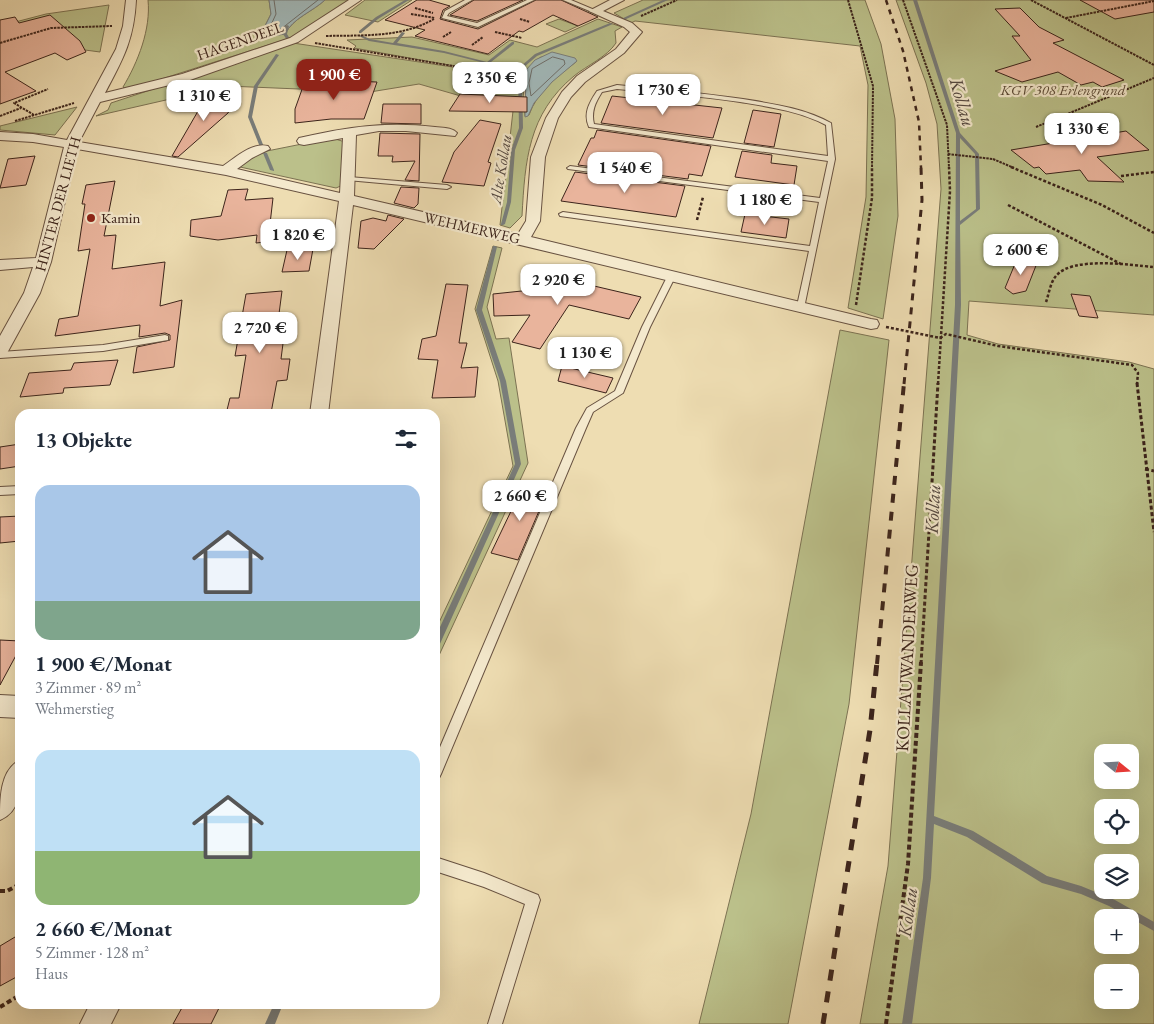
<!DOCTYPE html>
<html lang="de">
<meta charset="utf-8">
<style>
body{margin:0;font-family:"EB Garamond",serif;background:#f6f6f7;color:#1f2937;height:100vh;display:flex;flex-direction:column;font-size:19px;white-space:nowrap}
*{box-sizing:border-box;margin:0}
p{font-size:16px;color:#747a83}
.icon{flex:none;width:28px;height:28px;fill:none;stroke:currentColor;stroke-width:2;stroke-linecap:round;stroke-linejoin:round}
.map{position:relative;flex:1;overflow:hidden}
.drawer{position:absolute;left:15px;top:409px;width:425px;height:600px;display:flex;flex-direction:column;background:#fff;border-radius:15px;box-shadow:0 5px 20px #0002}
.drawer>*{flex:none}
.needle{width:32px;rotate:108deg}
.fabs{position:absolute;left:1094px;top:744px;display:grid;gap:10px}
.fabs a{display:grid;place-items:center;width:45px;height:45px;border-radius:10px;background:#fff;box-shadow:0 5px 20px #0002;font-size:25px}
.price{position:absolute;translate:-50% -42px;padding:0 11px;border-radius:10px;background:#fff;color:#222;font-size:16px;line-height:32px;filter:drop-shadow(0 1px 2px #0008)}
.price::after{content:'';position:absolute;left:50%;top:30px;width:15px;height:11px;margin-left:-8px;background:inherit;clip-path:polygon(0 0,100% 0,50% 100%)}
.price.selected{background:#8f2418;color:#fff}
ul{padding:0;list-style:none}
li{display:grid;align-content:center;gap:10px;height:265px;padding:0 20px}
li span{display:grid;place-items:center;height:155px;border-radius:15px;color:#555}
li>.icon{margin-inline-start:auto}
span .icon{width:90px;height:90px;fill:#fffc;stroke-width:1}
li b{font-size:21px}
h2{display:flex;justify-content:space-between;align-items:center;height:60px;padding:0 20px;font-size:21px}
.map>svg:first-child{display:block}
.green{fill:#bbc08a;stroke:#7c7252;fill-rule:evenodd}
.water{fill:#a1b8b9;stroke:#797d7a}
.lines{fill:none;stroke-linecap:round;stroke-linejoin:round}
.shore{stroke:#6e6e6a;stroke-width:1}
.stream{fill:#797d7a;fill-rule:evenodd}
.building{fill:#e9b49c;stroke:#3c241b}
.service-casing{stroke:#685241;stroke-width:2}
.minor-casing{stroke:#685241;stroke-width:2}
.path-far3{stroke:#3c241b;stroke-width:2;stroke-dasharray:2.5 1;stroke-linecap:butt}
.path-far2{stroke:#3c241b;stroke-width:2.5;stroke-dasharray:3 2;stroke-linecap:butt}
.path-far1{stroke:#3c241b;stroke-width:3;stroke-dasharray:4 2.5;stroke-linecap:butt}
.path{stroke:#3c241b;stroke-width:4;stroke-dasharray:5 3;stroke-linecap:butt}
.service{fill:#f4e9cd;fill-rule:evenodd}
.minor{fill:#f4e9cd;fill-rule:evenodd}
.rail-far3{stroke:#3c241b;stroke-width:2.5;stroke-dasharray:5 5;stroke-linecap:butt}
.rail-far2{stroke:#3c241b;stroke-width:3;stroke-dasharray:7 7;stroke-linecap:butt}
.rail-far1{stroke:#3c241b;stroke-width:4;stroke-dasharray:9 9;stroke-linecap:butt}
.rail{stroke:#3c241b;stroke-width:5;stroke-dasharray:11 11;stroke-linecap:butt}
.path-bridge{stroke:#3c241b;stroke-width:2;stroke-dasharray:2.5 1;stroke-linecap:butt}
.poi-dot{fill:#8f2418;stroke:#f4e9cd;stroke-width:2}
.labels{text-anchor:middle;stroke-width:4.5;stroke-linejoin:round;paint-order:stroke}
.far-street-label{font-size:15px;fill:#3c241b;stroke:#f4e9cd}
.far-park-label{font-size:15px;font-style:italic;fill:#5c4b37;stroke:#f4e9cd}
.far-poi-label{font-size:15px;fill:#3c241b;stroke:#f4e9cd;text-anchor:start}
.far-water-label{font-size:16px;font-style:italic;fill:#554942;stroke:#f4e9cd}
.street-label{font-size:18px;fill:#3c241b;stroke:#f4e9cd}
.water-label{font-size:19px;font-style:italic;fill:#554942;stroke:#f4e9cd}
</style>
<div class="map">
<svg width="1154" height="1024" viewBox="0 0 1154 1024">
<rect width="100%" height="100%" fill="#eeddb2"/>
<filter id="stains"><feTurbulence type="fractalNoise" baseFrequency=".004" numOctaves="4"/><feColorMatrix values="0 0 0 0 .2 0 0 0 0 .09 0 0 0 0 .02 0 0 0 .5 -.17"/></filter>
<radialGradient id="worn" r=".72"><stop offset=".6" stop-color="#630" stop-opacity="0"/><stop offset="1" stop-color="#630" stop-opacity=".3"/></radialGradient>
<g class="green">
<path d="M148 0H269L271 14 265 26 285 34C293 18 312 12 325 0H348L329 17 290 38 127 90 123 87C138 62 151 29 148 0Z"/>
<path d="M365 0H412L378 22 345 15Z"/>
<path d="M643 0H865L881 44 895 119 898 216 883 319 848 308 866 197 868 85 860 46 635 21 631 23 614 13Z"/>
<path d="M896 0H1154V315L969 301 967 335 998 344 1129 362 1154 369V1024H860L888 866 941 189 937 124 926 83ZM1102 752H1130V780H1102ZM1102 808H1130V835H1102ZM1102 862H1130V890H1102ZM1102 918H1130V945H1102ZM1102 972H1130V1000H1102Z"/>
<path d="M109 5 100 52 55 46 0 26 46 14Z"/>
<path d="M559 19 578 26 565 32 546 24Z"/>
<path d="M598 19 622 27 615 31 616 43C607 57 586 66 574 76 528 114 525 161 522 216L510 228 500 225 513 111 419 84 370 92 227 86 96 116 108 110 111 103 293 43 499 74 354 48 356 46 347 40 412 37 489 55 510 40 537 47ZM541 57 576 62C557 76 537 92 529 115L525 116C523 95 520 69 541 57Z"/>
<path d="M77 107 55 135 0 130V126Z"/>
<path d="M332 138 345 142 343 185 336 188 240 167 252 156 267 151Z"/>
<path d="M493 246 502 248 487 307 496 339 509 338 528 463 435 664V631L513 466 498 381 475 309Z"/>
<path d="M840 330 889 340 849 704 788 1024H699L751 814Z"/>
</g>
<g class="water">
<path d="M269 0H325C312 12 293 18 285 34L267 37 265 26 271 14Z"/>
<path d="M552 52 575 58 577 61 552 82 534 103 528 116 525 117 526 70 535 60Z"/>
</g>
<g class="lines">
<g class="shore">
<path d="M274 0 276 14 270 27 273 31 281 29 318 0"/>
<path d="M553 57 564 60 565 64 531 96 529 83 532 69Z"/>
</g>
<g class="stream">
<path d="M405 0H409L378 19 361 33H359V31L376 17Z"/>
<path d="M663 0H668L624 20 621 19Z"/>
<path d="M913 0H917L960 133 979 154 980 209 960 225 961 305 934 816 973 831 1047 876 1081 886 1115 900 1154 922V931L1109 906 1081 894 1042 883 967 837 934 824 931 878 912 1024H902L923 878 955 305 956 133ZM960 138 975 154 976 209 960 221Z"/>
<path d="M610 23 613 24 537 56 524 67 522 76 523 128 515 150 511 202 505 224 503 225H501V224L507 202 511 150 519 128 518 76 520 67 535 54Z"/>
<path d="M287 25 289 26 287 34 290 39 288 40H287L283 34 285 26Z"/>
<path d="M402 32 405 33 397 43 444 51 487 62 512 42H514V44L491 62 511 68 509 69 444 53 369 41 359 36 361 35 370 39 393 43Z"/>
<path d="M276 54 279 55 258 86 252 117 264 147 262 148 260 147 248 117 254 86Z"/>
<path d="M264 152 267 153 274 170V171L270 170 263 153Z"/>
<path d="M493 246H495L497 247 482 310 506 381 521 464 439 646 437 648 435 649V638L515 464 500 381 476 310Z"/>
<path d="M274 1004H283L275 1024H265Z"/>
</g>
</g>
<g class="building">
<path d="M417 0H429L450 6 443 10 440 19 478 29 536 0H561L598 17 578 26 553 15 523 32 519 31 488 54 415 36 425 30 385 20Z"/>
<path d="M474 0H523L477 21 450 15Z"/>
<path d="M1080 0H1154V12L1115 19Z"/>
<path d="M1020 8 1039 27 1064 40 1053 43 1124 80 1102 87 1093 82 1081 85 1058 72 1022 82 995 71 1031 60 1012 36H1020L995 9Z"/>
<path d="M50 15 80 41 86 52 67 60 55 53 5 72 36 91 0 104V20L15 17 19 23Z"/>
<path d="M305 81H349L377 82 364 119H331L295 123V109Z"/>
<path d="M460 94 527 97V112L449 111Z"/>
<path d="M612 96 722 108 713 138 601 123Z"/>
<path d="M205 99H235L228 113 178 157 172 156Z"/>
<path d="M383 104H421V124L381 123Z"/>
<path d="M753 110 781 114 774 147 744 143Z"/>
<path d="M480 120 501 124 488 162 491 163 484 186 442 182 454 152Z"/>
<path d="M597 130 711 146 702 176 689 174 688 179 578 165 591 138H594Z"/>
<path d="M1126 131 1149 150 1097 157 1124 182 1088 181 1080 170 1046 174 1039 167 1034 168 1011 150Z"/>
<path d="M380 133 420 134 419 181 405 180 415 161 392 162 393 156H378Z"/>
<path d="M742 151 772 155 771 163 797 166 794 185 735 177Z"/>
<path d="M35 156 26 185 0 188 8 159Z"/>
<path d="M575 172 685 186 676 217 561 201Z"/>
<path d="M115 181 104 236 116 235 112 269 165 262 160 306 182 300 174 367 133 373 137 347 170 340V335L165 333 139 337 140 325 55 336 59 319 78 316 90 249 78 251 85 204H82L86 185Z"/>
<path d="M401 187 419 188 418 204 414 208 394 203Z"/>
<path d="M248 189 245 200 273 198 270 224 286 222 284 240 256 243 257 235 218 240 190 236 191 220 221 216 228 190Z"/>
<path d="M745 214 789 219 786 238 741 232Z"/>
<path d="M388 215 404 219 374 249 358 248 361 221 373 218 386 221Z"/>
<path d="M313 249 309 271 282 272 287 250Z"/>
<path d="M1017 259 1037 263 1026 291 1013 294 1005 288Z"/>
<path d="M543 274 641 297 629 319 569 305 540 349 512 342 530 315 494 316 493 294 541 289Z"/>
<path d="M446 284 468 285 459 343H467L461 368 478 367 475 397 432 398 438 360 418 359 422 339 436 336Z"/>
<path d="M282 291 277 329 285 328 281 359H290L287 380 277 381 271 413 226 414 230 398H239L246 355 235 356 246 294Z"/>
<path d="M1071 294 1090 296 1098 318 1079 316Z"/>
<path d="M118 360 110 385 64 388 63 393 20 397 29 373 71 370 74 363Z"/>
<path d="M562 366 613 378 606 393 558 381Z"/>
<path d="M20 444V466L0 469V447Z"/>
<path d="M524 484 548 490 518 560 491 553Z"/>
<path d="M20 516V541L0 543V517Z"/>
<path d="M0 640 20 641V648L0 685Z"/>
<path d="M20 934V975L0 986V946Z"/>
<path d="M184 1004H221L211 1024H173Z"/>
</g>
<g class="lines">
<defs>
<g id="service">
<path d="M465 0H472L449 13 447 16 477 23 527 0H534L478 27 442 18 445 11Z"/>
<path d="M563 0H571L597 11 592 12Z"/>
<path d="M617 85C659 89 701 93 743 99 773 104 804 108 831 123L835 159 804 308 801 309 797 306 809 251 560 216 559 214 563 212 810 246 819 202 568 169 567 168 570 166 820 198 828 161 589 127C583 114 589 103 597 91ZM617 89C658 93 699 96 740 102 770 107 799 111 826 125L828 156 594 124C591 112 595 103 602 92Z"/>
<path d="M349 177 447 185 451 187 447 189 347 180V178Z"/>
<path d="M669 273H672L676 275 650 327 623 393 593 412 586 428 441 774 439 778 435 780V759L576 428 587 408 615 391 642 327Z"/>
<path d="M165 335 168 336V340L103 351 0 358V352L103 345Z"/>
<path d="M20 486V494L0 495V487Z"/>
<path d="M435 857 484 873 533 893 538 895 540 900 502 1024H488L525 904 484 887 435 871Z"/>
</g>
<g id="minor">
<path d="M126 0H136C134 40 123 59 105 93L182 74 290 38 349 0H361L298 42 190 80 100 102 79 142 223 166C235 158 252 142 268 146L270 149 252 158 237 169 340 193 343 138 304 145 299 144 297 141 299 138C346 127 387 121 435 127 442 128 452 127 457 133L455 136 406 131H379L356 135 354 196 518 234 526 221 531 157 546 118 562 92 577 76 616 49 630 32 624 27 589 11 610 0H624L603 11 632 23 642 32 624 53 585 82 571 97 558 118 545 157 540 221 531 237 871 319 877 320 879 324 877 328 871 329 353 205 328 414H310L339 201 226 175 77 149 51 262 40 293 6 355 0 357V336L24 293 33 267 0 270V260L36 258 64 147 33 142 0 140V132L33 134 67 140 116 49 123 26Z"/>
<path d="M0 695 20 696V718L0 717Z"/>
<path d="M20 760C20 782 24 810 0 820 0 798 0 770 20 760Z"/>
<path d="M90 1004H121L111 1024H80Z"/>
</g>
</defs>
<use href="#service" class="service-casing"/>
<use href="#minor" class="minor-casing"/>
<g class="path-far3">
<path d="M848 0 873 86 872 168"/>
<path d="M903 0 947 125 949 168"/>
<path d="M1031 0 1154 65"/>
<path d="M415 8 433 13"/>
<path d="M411 14 435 18"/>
<path d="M641 16 677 0"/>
<path d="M1066 18 1154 1"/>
<path d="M520 19 530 22"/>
<path d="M495 32 522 38"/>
<path d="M326 36C363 35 401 38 434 19"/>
<path d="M443 37 451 32"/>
<path d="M0 43 51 28 112 26"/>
<path d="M315 43 489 72"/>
<path d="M472 45 483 37"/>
<path d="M34 115 14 103 48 89"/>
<path d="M0 116 21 108"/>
<path d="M15 121 74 103"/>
<path d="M1036 127 1154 78"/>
<path d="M993 159 1014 168"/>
</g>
<g class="path-far2">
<path d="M1011 167 1102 205 1154 233"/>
<path d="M1121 176 1154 172"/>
<path d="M1008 205 1121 264"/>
<path d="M697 220 703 197"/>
<path d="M1046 302C1049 294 1050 283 1056 276 1072 256 1130 265 1154 267"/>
<path d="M856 305 872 198V167"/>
<path d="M886 327 940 338 946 334 998 346 1132 365 1138 373 1137 384"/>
<path d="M938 384 950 191 949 167"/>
</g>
<g class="path-far1">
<path d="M1137 383 1154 532"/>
<path d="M1145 469 1154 471"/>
<path d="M921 664 938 383"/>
</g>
<g class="path">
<path d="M0 891H7L20 884"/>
<path d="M0 1007 20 995"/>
<path d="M886 1024 908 864 921 662"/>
</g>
<use href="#service" class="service"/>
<use href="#minor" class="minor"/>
<path class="rail-far3" d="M886 0 903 51 919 122 921 168"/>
<path class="rail-far2" d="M904 384 922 200 921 167"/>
<path class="rail-far1" d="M877 664 904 383"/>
<path class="rail" d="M823 1024 870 730 877 662"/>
<path class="path-bridge" d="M948 154 993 159"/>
</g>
<circle class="poi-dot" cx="91" cy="218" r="5"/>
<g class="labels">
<g class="far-street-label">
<text transform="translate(240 41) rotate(-19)" y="5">HAGENDEEL</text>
<text transform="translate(58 204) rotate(-75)" y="5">HINTER DER LIETH</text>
<text transform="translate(472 228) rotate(13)" y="5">WEHMERWEG</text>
</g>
<g class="far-park-label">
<text x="1063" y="95">KGV 308 Erlengrund</text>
</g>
<g class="far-poi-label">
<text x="101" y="223">Kamin</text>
</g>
<g class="far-water-label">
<text transform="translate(500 169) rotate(-81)" y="6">Alte Kollau</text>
</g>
<g class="street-label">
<text transform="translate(907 658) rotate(-87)" y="6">KOLLAUWANDERWEG</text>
</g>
<g class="water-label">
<text transform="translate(963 102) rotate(74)" y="7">Kollau</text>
<text transform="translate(932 509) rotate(-87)" y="7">Kollau</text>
<text transform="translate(907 912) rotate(-82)" y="7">Kollau</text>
</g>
</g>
<rect width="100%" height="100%" filter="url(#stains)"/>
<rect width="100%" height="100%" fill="url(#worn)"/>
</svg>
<div class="fabs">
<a><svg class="needle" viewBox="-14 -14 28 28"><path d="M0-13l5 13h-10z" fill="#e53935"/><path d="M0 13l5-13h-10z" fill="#747a83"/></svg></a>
<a><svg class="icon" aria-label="locate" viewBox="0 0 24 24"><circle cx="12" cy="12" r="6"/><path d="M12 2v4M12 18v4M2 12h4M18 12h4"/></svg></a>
<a><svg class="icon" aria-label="layers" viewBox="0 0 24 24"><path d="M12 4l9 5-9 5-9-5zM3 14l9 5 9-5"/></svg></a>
<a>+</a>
<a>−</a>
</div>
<b class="price selected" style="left:334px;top:101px">1 900 €</b>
<b class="price" style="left:490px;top:104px">2 350 €</b>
<b class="price" style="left:663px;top:116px">1 730 €</b>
<b class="price" style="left:204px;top:122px">1 310 €</b>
<b class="price" style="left:1082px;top:155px">1 330 €</b>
<b class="price" style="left:625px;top:194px">1 540 €</b>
<b class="price" style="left:765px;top:226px">1 180 €</b>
<b class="price" style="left:298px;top:261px">1 820 €</b>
<b class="price" style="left:1021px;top:276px">2 600 €</b>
<b class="price" style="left:558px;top:306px">2 920 €</b>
<b class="price" style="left:260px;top:354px">2 720 €</b>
<b class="price" style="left:585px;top:379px">1 130 €</b>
<b class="price" style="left:520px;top:522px">2 660 €</b>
<section class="drawer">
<h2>13 Objekte<svg class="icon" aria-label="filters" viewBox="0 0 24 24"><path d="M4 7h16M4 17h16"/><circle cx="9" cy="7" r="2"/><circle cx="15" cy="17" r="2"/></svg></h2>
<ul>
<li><span style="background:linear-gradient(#a9c7e8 75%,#7fa58c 0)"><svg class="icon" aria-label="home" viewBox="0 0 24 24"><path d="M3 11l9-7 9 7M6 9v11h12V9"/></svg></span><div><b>1 900 €/Monat</b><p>3 Zimmer · 89 m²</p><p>Wehmerstieg</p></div></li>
<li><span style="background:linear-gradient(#bfe0f5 65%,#8fb573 0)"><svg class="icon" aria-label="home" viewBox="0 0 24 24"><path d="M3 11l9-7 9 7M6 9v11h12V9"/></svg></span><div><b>2 660 €/Monat</b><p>5 Zimmer · 128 m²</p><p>Haus</p></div></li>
</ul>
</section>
</div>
